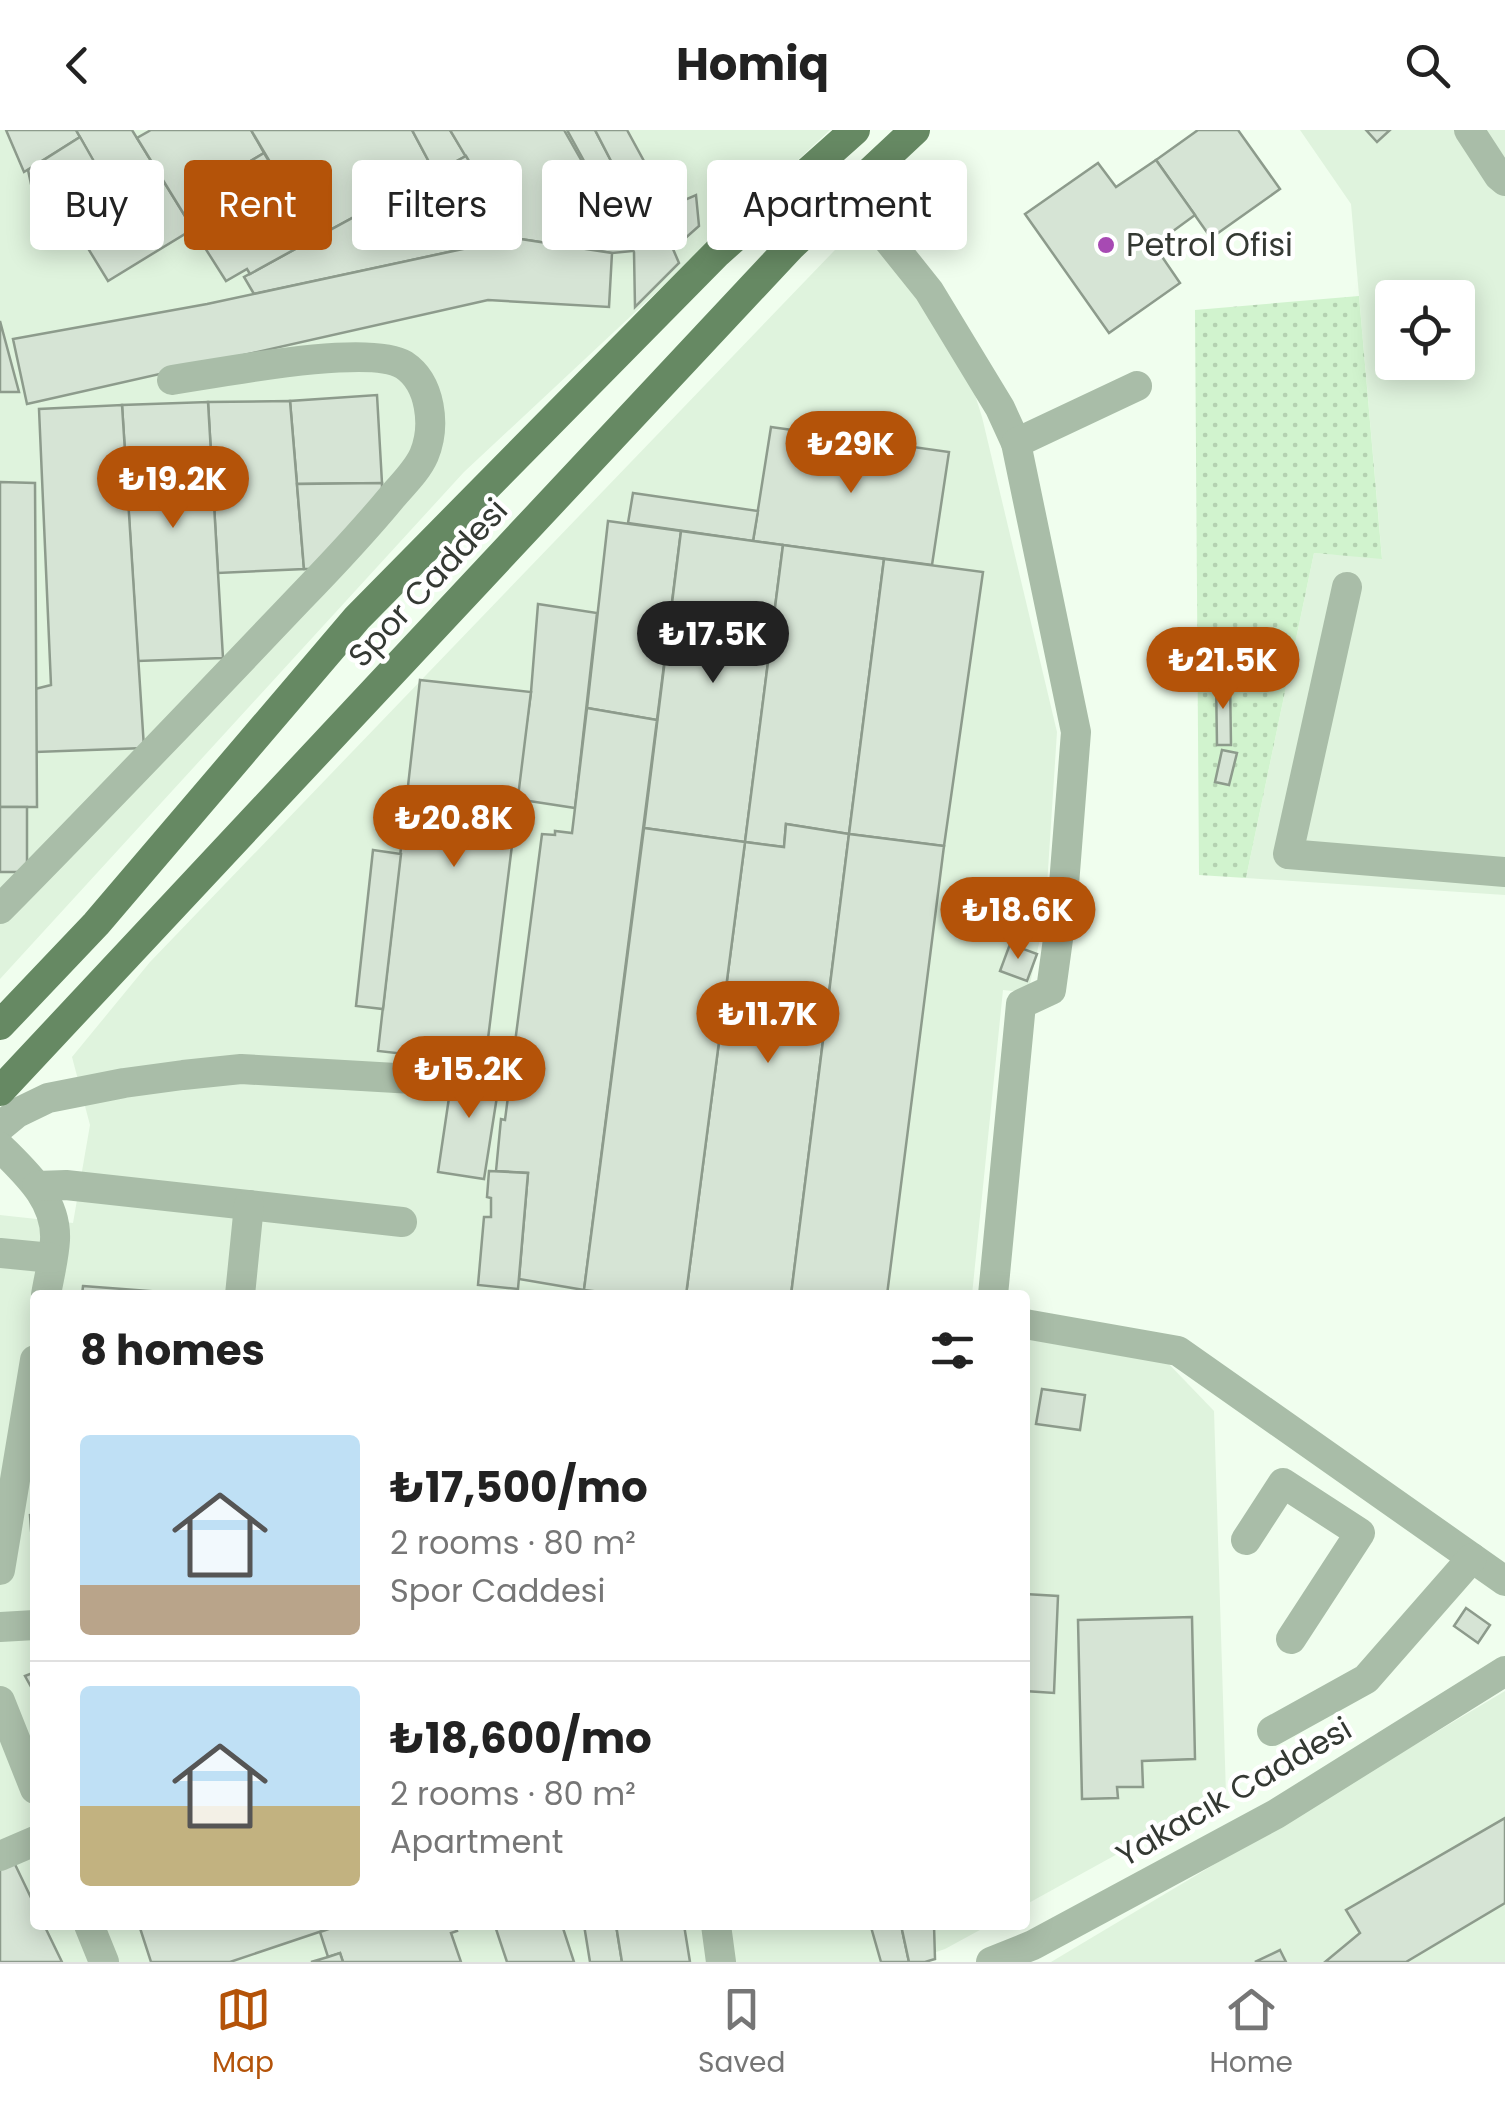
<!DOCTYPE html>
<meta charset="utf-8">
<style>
body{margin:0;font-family:Poppins,sans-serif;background:#f6f6f6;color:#222;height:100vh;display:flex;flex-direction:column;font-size:38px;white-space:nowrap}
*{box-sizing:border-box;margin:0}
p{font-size:32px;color:#767676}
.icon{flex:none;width:55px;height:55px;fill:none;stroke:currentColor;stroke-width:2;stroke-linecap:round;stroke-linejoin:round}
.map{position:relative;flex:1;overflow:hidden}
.details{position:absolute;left:30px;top:1160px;width:1000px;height:640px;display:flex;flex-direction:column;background:#fff;border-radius:10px;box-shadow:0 5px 25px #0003}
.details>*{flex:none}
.guide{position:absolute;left:30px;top:30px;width:1000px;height:90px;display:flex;gap:20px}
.controls{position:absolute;left:1375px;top:150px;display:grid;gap:20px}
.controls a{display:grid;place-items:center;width:100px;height:100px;border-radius:10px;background:#fff;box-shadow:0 5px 25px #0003;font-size:50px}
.price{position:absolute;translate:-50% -85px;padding:0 22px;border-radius:35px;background:#b45309;color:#fff;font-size:32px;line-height:65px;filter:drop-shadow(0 2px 5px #0008)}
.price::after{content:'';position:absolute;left:50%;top:60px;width:30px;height:22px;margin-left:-15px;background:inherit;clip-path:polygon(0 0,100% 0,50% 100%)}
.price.on{background:#222;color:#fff}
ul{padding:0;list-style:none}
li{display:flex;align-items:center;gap:30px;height:250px;padding:0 50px}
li+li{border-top:2px solid #e0e0e0}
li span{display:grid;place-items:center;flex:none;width:280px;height:200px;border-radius:10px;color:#555}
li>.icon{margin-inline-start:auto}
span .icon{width:120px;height:120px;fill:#fffc;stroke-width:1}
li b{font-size:42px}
h2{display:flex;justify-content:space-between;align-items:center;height:120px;padding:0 50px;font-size:42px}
.tag{padding:0 35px;border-radius:10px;background:#fff;box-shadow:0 5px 25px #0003;font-size:35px;line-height:90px}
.tag.on{background:#b45309;color:#fff}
header{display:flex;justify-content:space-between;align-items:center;height:130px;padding:0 50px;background:#fff;font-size:45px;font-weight:700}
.menu{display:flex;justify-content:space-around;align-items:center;height:140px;border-top:2px solid #e0e0e0;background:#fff;font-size:28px;color:#767676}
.menu a{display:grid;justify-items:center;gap:5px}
.menu .on{color:#b45309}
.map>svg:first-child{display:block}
.built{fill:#dff3dd;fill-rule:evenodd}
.grass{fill:url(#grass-dots)}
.building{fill:#d6e4d5;stroke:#8d9b8c;stroke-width:2.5}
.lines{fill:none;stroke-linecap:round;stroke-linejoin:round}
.minor{stroke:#a9bda8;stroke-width:30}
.major{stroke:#668963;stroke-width:30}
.poi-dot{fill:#a74ab3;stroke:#fff;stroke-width:4}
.labels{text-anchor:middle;stroke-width:9;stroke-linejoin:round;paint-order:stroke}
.poi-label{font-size:32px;fill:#343933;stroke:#fff;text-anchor:start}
.street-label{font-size:32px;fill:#343933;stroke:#fff}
</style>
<header><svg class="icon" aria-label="back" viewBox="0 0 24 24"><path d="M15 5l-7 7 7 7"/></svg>Homiq<svg class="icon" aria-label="search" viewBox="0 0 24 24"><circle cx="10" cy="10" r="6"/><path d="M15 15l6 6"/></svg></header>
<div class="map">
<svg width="1505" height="1832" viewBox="0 0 1505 1832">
<defs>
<pattern id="grass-dots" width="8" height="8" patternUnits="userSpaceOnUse" patternTransform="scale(2.5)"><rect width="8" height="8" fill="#d1f3ce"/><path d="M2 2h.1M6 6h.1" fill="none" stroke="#b4d1b1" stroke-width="1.8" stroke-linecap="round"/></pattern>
</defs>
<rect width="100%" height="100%" fill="#f0feee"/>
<g class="built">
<path d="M0 0H830L464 342 0 849Z"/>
<path d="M1300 0H1505V765L1246 748 1314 423 1382 428 1351 74ZM1392 168H1458V232H1392Z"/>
<path d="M858 96 921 173 966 236 982 287 1057 602 1045 786 1028 863 1003 860 972 1165H35V1795H989L945 1819 907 1832H0V1085L73 1093 90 995 72 927 150 832Z"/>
<path d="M1025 1207 1163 1228 1214 1281 1226 1664 1025 1775Z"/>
<path d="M1505 1561V1832H1051Z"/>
</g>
<path class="grass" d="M1359 166 1382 429 1314 423 1246 748 1199 745 1195 180Z"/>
<g class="building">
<path d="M6 0H76L80 7 24 42Z"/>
<path d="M76 0H132L193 99 108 151 78 102 119 77Z"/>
<path d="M151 0H251L264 23 201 61 214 87 193 99 137 8Z"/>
<path d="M251 0H412L435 43 315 108Z"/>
<path d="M412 0H450L466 26 435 43Z"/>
<path d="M450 0H564L633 121 612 123 514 108Z"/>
<path d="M567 0H595L624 56 651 44 671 76 696 65 699 96 673 119 679 133 635 177 634 122Z"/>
<path d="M595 0H627L651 44 624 56Z"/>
<path d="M1198 0H1238L1280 59 1211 108 1156 30Z"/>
<path d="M1366 0H1390L1377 12Z"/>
<path d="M80 7 100 42 36 77 28 40Z"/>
<path d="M264 23 285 58 251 78 246 71 214 87 201 61Z"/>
<path d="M466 26 514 108 254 164 244 147Z"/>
<path d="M1156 30 1195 85 1154 115 1180 153 1109 203 1025 84 1098 33 1116 57Z"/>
<path d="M285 58 315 108 250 144 247 139 226 151 193 99 246 71 251 78Z"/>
<path d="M514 108 612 123 609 177 488 170 27 274 13 209 207 174Z"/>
<path d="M0 191 19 262H0Z"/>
<path d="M377 265 382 353 297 354 290 271Z"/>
<path d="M290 271 304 439 218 443 208 272Z"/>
<path d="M208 272 223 528 138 531 122 275Z"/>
<path d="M122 275 144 618 36 622 35 559 51 555 39 279Z"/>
<path d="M771 297 949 322 932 435 753 411Z"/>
<path d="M0 352 35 353 37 677H0Z"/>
<path d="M382 353V365L320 439H304L297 354Z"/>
<path d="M633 363 758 381 753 411 628 393Z"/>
<path d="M608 391 681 401 657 590 587 578Z"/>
<path d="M681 401 783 415 745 712 644 698Z"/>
<path d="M783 415 884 429 849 704 786 694 784 717 745 712Z"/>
<path d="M884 429 983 442 944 716 849 704Z"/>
<path d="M538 474 597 483 575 678 516 669 531 562Z"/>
<path d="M1216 548 1230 549 1231 615H1217Z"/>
<path d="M420 550 531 562 485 933 378 921Z"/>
<path d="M587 578 657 590 584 1160 519 1149 528 1043 496 1041 501 989 505 990 542 704 555 705V701L572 703Z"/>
<path d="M1222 620 1237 623 1229 655 1215 652Z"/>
<rect x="0" y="677" width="27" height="65"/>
<path d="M786 694 849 704 791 1165H686L745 712 784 717Z"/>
<path d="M644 698 745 712 686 1165H626L584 1160Z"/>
<path d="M849 704 944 716 887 1165H791Z"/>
<path d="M373 720 401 724 383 879 356 876Z"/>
<path d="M1010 814 1037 824 1027 851 1000 841Z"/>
<path d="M454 934 501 941 484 1049 438 1042Z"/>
<path d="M489 1041 528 1043 518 1159 478 1155 484 1087H491V1068L487 1067Z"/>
<path d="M83 1156 202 1165H82Z"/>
<path d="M1042 1259 1085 1265 1080 1300 1036 1294Z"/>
<path d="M35 1384V1456L30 1385Z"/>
<path d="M1025 1464 1058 1466 1054 1563 1025 1561Z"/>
<path d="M1466 1478 1490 1495 1478 1513 1454 1496Z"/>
<path d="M1192 1487 1195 1629 1142 1631 1143 1657H1117L1118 1668 1082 1669 1078 1490Z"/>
<path d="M35 1542V1564L25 1546Z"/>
<path d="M1505 1688V1773L1406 1832H1325L1360 1803 1346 1780Z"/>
<path d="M10 1724 35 1776V1795H44L62 1832H0V1728Z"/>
<path d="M139 1795H340L230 1832H151Z"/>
<path d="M340 1795H455L457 1801 451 1803 461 1832H343L340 1823 328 1827 320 1802Z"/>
<path d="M508 1795H562L574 1832H507L496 1799Z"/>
<path d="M584 1795H616L622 1832H590Z"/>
<path d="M616 1795H684L690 1832H622Z"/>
<path d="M886 1795H901L909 1832H881L871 1797Z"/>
<path d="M901 1795H934L935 1829 925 1832H909Z"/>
<path d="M1280 1820 1286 1832H1255Z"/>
<path d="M340 1823 343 1832H311L328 1827Z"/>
</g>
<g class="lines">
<g class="minor">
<path d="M1469 0 1499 46 1505 51"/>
<path d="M849 61 929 161 1000 278 1016 313"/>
<path d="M1347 457 1288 724 1505 742"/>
<path d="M0 779C102 676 201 572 300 468 332 435 363 402 392 367 403 354 417 341 424 325 436 296 431 253 404 235 369 213 219 243 172 250"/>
<path d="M0 997 17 983 48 968 124 953 183 945 241 939 413 949"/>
<path d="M0 1017C26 1043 57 1070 55 1110 54 1128 49 1147 46 1165"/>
<path d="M37 1056 66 1055 402 1092"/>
<path d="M0 1123 52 1128"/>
<path d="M240 1165 249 1075"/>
<path d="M993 1165 1021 874 1051 860 1062 780 1076 602 1016 313 1137 256"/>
<path d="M1025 1194 1178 1221 1505 1451"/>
<path d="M1246 1410 1283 1353 1360 1403 1291 1509"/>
<path d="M0 1440 35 1230"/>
<path d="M0 1497 35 1495"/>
<path d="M0 1571 35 1659"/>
<path d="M1272 1601 1366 1549 1472 1428"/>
<path d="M0 1726 35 1711"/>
<path d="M89 1795 104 1832"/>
<path d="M716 1795 721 1832"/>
<path d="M991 1832 1033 1815 1276 1684 1505 1541"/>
</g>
<g class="major">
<path d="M0 895 96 794 357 488 717 123 855 0"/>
<path d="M0 961 791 116 915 0"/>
</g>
</g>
<circle class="poi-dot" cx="1106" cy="115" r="10"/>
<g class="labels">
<g class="poi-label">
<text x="1126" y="126">Petrol Ofisi</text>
</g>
<g class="street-label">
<text transform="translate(428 453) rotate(-47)" y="11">Spor Caddesi</text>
<text transform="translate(1234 1662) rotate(-30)" y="11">Yakacık Caddesi</text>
</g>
</g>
</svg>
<div class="controls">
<a><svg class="icon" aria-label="locate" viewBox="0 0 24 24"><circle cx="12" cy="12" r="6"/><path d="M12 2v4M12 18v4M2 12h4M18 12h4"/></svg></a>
</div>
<b class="price" style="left:851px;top:366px">₺29K</b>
<b class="price" style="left:173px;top:401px">₺19.2K</b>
<b class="price on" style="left:713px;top:556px">₺17.5K</b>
<b class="price" style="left:1223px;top:582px">₺21.5K</b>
<b class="price" style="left:454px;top:740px">₺20.8K</b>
<b class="price" style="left:1018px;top:832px">₺18.6K</b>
<b class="price" style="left:768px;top:936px">₺11.7K</b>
<b class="price" style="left:469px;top:991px">₺15.2K</b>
<div class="guide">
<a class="tag">Buy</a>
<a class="tag on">Rent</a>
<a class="tag">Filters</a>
<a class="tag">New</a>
<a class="tag">Apartment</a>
</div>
<section class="details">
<h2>8 homes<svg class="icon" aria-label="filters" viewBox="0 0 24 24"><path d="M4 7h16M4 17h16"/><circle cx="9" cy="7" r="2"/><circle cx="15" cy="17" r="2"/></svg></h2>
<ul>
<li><span style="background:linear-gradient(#bfe0f5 75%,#b9a48a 0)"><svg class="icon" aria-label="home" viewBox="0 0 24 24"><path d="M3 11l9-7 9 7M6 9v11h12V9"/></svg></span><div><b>₺17,500/mo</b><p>2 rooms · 80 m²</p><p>Spor Caddesi</p></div></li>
<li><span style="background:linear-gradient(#bfe0f5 60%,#c2b280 0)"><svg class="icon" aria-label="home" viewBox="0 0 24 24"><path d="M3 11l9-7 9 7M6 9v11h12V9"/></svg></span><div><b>₺18,600/mo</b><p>2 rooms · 80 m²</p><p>Apartment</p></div></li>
</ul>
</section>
</div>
<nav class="menu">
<a class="on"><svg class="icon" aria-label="map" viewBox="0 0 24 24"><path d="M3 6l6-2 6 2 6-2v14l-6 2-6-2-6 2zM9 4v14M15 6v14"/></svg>Map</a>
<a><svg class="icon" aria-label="saved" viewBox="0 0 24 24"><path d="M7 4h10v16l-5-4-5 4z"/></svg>Saved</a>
<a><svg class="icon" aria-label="home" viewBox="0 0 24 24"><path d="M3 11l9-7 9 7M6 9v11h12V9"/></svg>Home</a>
</nav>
